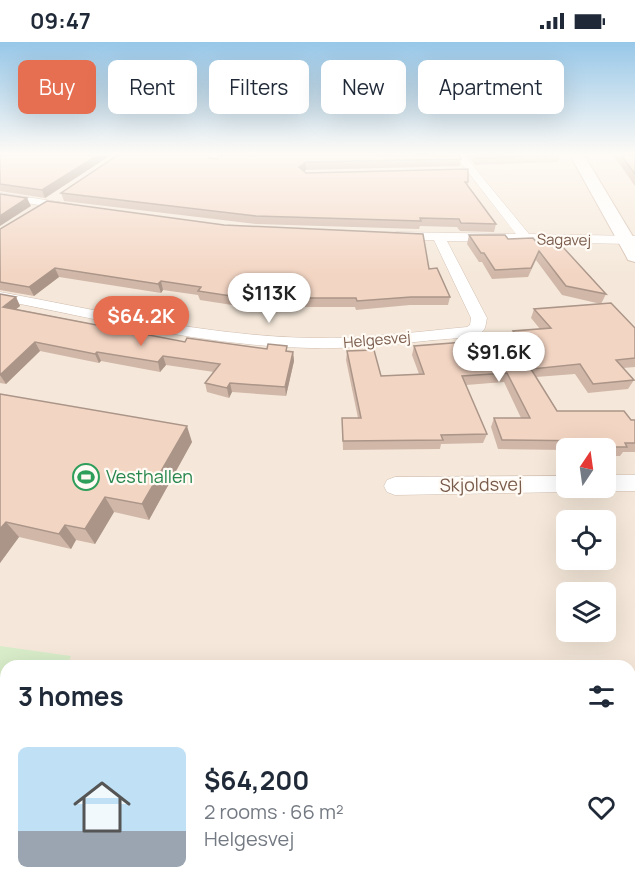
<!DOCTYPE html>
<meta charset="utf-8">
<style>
body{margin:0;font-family:Manrope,sans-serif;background:#f2f2f3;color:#1f2937;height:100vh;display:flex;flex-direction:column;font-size:22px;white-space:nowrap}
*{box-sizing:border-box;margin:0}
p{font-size:20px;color:#747a83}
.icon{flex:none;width:33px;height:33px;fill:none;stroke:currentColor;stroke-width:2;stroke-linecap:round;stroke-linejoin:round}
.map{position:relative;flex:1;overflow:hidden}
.panel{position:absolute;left:0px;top:618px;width:636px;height:236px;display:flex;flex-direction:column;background:#fff;border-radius:18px 18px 0 0;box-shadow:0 6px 24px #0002}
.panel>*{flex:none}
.top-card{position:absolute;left:18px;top:18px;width:600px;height:54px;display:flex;gap:12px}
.needle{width:39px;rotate:13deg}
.controls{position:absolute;left:556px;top:396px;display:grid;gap:12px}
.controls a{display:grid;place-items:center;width:60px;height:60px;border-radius:9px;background:#fff;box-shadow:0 6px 24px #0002;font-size:30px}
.price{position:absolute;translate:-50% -51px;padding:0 14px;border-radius:21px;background:#fff;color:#222;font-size:20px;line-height:39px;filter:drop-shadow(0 2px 3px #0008)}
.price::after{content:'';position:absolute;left:50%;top:36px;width:18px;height:14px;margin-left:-9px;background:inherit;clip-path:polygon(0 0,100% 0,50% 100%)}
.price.on{background:#e76f51;color:#fff}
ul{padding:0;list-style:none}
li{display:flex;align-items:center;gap:18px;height:150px;padding:0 18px}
li span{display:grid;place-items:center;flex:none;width:168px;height:120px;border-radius:9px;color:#555}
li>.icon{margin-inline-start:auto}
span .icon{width:72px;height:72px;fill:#fffc;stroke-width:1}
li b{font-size:26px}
h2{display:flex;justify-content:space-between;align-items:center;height:72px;padding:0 18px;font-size:26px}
.pill{padding:0 21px;border-radius:9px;background:#fff;box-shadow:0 6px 24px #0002;font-size:21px;line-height:54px}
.pill.on{background:#e76f51;color:#fff}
.status{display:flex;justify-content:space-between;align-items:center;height:42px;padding:0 30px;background:#fff;direction:ltr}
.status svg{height:16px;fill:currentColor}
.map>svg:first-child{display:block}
.residential{fill:#f5e8da;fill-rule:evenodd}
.education{fill:#f3e8fa}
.green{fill:#d8ecc9}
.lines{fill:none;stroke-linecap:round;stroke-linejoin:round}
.street-casing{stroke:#d1beb0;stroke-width:1}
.secondary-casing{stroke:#d6c0b0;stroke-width:2}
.street{fill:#fff;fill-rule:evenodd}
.secondary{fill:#fff;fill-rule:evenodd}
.wall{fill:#d1b7a8}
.shaded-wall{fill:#aa9588}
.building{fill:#f3d5c3;stroke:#aa9588;stroke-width:1.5}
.labels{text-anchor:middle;stroke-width:4.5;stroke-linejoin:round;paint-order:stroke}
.far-street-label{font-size:15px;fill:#7a5c4d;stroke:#fffaf3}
.leisure-label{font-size:18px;fill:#27864d;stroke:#fffaf3;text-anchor:start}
.street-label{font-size:18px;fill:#7a5c4d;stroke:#fffaf3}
</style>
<div class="status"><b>09:47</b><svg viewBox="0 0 49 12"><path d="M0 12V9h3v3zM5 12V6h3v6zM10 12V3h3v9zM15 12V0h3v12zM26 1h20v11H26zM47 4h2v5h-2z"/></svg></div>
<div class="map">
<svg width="635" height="853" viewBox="0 0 635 853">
<rect width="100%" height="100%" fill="#fdf6ec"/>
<path class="residential" d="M0 113H635V853H0ZM567 406H606V446H567ZM567 478H606V518H567ZM567 550H606V590H567ZM6 624H630V848H6Z"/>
<path class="education" d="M630 714 635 715V853H45L47 848H630Z"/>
<path class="green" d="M0 604 71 614 67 624H6V770L0 785Z"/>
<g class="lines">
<defs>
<g id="street">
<path d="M455 113H464L529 192 635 194V202L447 199 487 276C486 280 486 286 483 289 474 297 437 297 425 299 387 303 349 307 311 306 206 304 103 278 0 258V250C103 269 207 294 312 296 364 297 415 290 467 285L470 283 471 276 434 198H396L390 194 396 190 516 192Z"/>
<path d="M0 151 72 162 78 165 72 168 0 157Z"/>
<path d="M606 433H635V449H606L598 447 606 446Z"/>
<path d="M567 434V446H576L567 450 395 453 387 450 384 444 387 438 395 435Z"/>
</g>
<path id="secondary" d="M570 113H584L635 198V220L628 218 626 214Z"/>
</defs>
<use href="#street" class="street-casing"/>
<use href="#secondary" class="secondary-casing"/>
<use href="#street" class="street"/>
<use href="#secondary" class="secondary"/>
</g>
<g class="wall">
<path d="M0 113H111L45 156 0 149Z"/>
<path d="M467 113H560L558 120 475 123Z"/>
<path d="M613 113H635V144Z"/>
<path d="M210 116 461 117 460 124 306 128 304 129 306 131 468 140 467 143 496 182 494 190 460 189 457 185 420 184 419 187 257 182 64 159 61 151Z"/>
<path d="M0 187 429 227 450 255 448 263H410L356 268 355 265H274L273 267 245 265 200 258 198 253 163 248 161 251 59 235 34 254 0 248Z"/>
<path d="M469 193 508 197 539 203 606 252 601 262 635 286V325L623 326 634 338 628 347 588 351 575 332 536 335 557 369 635 378V410H623L620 414H606V406H567V408L498 407 491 385 494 376H521L504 340 466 343 487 392 483 401 441 402 440 407 343 408 342 376H358L346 318 347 309 381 334 419 332 412 313 414 304 511 297 513 289 540 287 531 276 534 267 601 262 562 253 536 218 528 235 492 237 482 220H479L467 202Z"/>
<path d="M0 252 16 255 20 264 16 267 185 300 267 307 287 304V309L293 310 294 319 286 354 232 350 229 356 207 350 205 341 214 330 166 323 160 330 101 319 99 321 40 309 6 342 0 341Z"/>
<path d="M0 352 192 400 149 478 114 470 95 502 76 498 71 507 19 495 0 521Z"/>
<path d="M630 675 635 692V775H630Z"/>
<rect x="385" y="848" width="100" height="5"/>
<path d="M575 848H630L635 853H576Z"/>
</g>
<g class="shaded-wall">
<path d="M98 113H111L45 156 42 148Z"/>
<path d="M306 120V128L299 132V125Z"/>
<path d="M27 156 31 164 0 184V174Z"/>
<path d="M55 226 59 235 34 254 29 245Z"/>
<path d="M161 239 163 248 161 251 158 242Z"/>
<path d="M16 255 20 264 8 274 3 265Z"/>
<path d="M35 300 40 309 6 342 0 333Z"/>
<path d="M97 310 101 319 99 321 95 312Z"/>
<path d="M293 310 294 319 286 354 285 345Z"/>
<path d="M163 314 166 323 160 330 158 320Z"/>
<path d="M230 341 232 350 229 356 227 346Z"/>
<path d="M187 384 192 400 149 478 142 462Z"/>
<path d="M105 455 114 470 95 502 85 487Z"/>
<path d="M6 480 19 495 0 521V487Z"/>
<path d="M65 483 76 498 71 507 59 492Z"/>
<path d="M48 848H62L61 853H46Z"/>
<path d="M183 848H190L189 853H182Z"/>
</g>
<g class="building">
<path d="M0 113H98L42 148 0 142Z"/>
<path d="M118 113H209V116L218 117 219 113H459L461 117 306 120 299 125 306 131 468 127V140H465L496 182 461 181 459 177 420 176 421 179 256 174 61 151Z"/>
<path d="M475 113H553L477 116Z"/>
<path d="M621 113H635V132Z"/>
<path d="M0 152 27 156 0 174Z"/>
<path d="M47 159 224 183 423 192 429 227 437 226 450 255H411L357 259 356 256H273L272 258 244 256 198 249 201 245 161 239 158 242 55 226 29 245 0 240V187Z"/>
<path d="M469 193H505L508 197 533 196 539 203H561L606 252 566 244 539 209 531 226 495 228 484 211H481Z"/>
<path d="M0 252 16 255 3 265 185 300 187 296 267 307 268 302 287 304 286 309 293 310 285 345 230 341 227 346 205 341 220 322 163 314 158 320 97 310 95 312 35 300 0 333Z"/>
<path d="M611 261 635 286V316L616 318 634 338 593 342 580 322 531 327 557 369H624L631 378H635V401H625L627 405H600L596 399 502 398 494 376H530L507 331 462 334 487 392 441 393 443 398 343 399 342 376H361L347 309 374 308 381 334 424 332 414 304 518 296 513 289 551 286 534 267Z"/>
<path d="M0 352 187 384 142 462 105 455 85 487 65 483 59 492 6 480 0 487Z"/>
<path d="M630 675 635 692V772L632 771 630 765Z"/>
<path d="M630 828H635V853H590L589 848H630Z"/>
<path d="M0 831 6 832V848H48L46 853H0Z"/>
<path d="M97 848H183L182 853H95Z"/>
<rect x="389" y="848" width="96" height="5"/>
</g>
<linearGradient id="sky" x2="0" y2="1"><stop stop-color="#97c7e8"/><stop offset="0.48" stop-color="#fefbf6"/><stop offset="1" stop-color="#fefbf6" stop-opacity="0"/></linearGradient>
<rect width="635" height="233" fill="url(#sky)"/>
<defs>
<symbol id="stadium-ring" viewBox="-11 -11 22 22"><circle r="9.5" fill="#fffaf3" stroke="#2e9e5b" stroke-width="1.5"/><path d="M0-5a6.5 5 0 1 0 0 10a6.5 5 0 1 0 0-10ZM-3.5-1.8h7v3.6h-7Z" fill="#2e9e5b"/></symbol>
</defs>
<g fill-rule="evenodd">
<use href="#stadium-ring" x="71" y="420" width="30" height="30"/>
</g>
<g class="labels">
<g class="far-street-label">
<text transform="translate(564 198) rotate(1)" y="5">Sagavej</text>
<text transform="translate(377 298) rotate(-5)" y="5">Helgesvej</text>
</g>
<g class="leisure-label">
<text x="106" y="441">Vesthallen</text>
</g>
<g class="street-label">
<text transform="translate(481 443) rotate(-1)" y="6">Skjoldsvej</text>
</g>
</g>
</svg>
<div class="controls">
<a><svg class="needle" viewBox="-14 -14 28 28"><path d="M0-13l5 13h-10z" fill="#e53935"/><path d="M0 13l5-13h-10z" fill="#747a83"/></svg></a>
<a><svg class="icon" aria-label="locate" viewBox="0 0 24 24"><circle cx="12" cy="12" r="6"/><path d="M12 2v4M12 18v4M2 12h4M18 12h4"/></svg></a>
<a><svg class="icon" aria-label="layers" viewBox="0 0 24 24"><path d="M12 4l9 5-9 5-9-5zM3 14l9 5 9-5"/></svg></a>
</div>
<b class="price" style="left:269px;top:282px">$113K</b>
<b class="price on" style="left:141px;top:305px">$64.2K</b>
<b class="price" style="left:499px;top:341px">$91.6K</b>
<div class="top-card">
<a class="pill on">Buy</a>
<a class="pill">Rent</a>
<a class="pill">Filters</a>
<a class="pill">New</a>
<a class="pill">Apartment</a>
</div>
<section class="panel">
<h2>3 homes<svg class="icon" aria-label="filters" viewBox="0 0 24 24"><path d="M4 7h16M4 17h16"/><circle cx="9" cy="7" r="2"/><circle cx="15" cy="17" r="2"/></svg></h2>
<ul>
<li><span style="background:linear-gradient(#bfe0f5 70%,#9aa5b1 0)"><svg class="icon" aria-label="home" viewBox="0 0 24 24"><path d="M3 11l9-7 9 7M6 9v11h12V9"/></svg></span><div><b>$64,200</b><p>2 rooms · 66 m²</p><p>Helgesvej</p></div><svg class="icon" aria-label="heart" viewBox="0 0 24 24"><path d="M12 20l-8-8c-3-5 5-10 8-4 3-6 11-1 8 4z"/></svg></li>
</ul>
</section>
</div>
